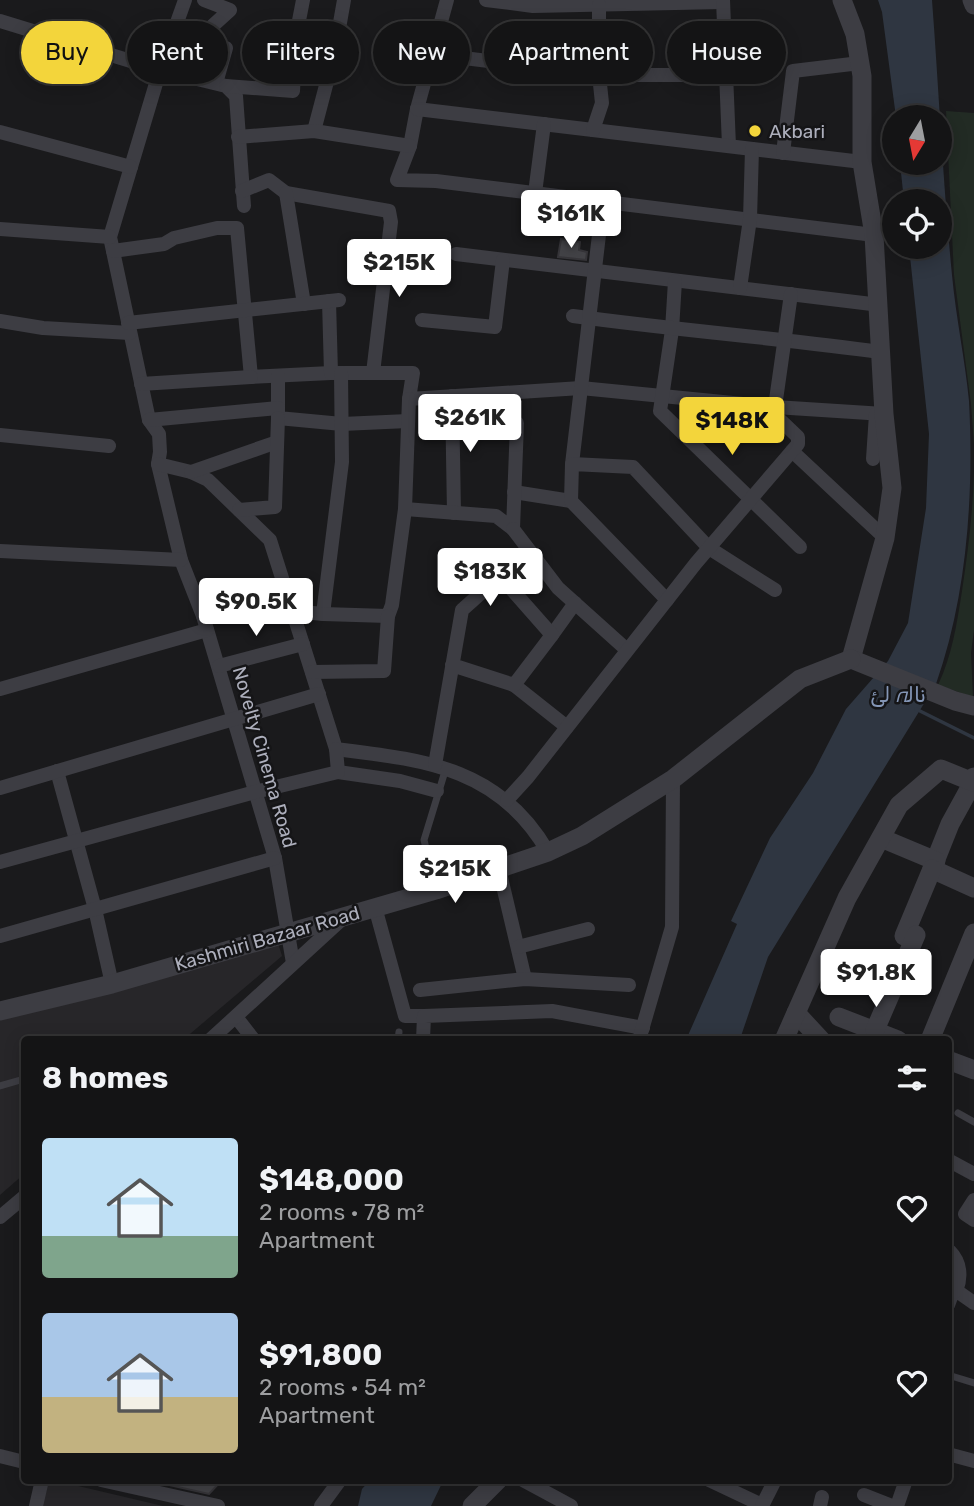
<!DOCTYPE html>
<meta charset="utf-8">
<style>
body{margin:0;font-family:Rubik,Cairo,sans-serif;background:#1d1d1e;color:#f1f3f6;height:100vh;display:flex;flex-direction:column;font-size:26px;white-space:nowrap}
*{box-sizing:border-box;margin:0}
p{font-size:23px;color:#9d9ea0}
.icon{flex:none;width:38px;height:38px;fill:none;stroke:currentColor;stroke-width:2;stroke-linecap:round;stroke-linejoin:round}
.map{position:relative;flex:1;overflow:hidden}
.panel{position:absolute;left:21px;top:1036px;width:931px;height:448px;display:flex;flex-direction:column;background:#141415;border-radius:7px;box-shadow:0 4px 18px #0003,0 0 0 2px #333334}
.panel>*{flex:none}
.hud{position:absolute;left:21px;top:21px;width:933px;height:63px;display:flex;gap:14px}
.needle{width:46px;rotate:190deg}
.tools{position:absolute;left:882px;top:105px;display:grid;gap:14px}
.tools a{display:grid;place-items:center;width:70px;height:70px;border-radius:50%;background:#141415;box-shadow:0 4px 18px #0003,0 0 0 2px #333334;font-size:35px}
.price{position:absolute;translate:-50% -60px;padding:0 16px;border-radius:7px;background:#fff;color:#222;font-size:23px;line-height:46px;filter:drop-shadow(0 2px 4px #0008)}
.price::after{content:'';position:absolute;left:50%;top:42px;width:21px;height:16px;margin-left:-10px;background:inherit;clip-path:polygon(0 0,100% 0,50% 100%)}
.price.active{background:#f3d53b;color:#111}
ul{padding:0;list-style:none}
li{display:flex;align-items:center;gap:21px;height:175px;padding:0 21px}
li span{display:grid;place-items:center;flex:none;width:196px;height:140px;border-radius:7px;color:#555}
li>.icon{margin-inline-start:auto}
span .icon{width:84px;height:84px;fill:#fffc;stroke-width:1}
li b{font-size:30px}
h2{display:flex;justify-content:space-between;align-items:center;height:84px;padding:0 21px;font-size:30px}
.chip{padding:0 24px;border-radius:32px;background:#141415;box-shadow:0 4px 18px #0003,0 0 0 2px #333334;font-size:24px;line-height:63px}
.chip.active{background:#f3d53b;color:#111}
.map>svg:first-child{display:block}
.built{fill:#272629}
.green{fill:#222b24}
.water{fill:#2f3641}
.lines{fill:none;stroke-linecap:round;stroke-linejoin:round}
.stream{stroke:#2f3641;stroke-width:3.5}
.building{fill:#424246;stroke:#353438;stroke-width:2}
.service{stroke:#3d3d43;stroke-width:7}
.minor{stroke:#3d3d43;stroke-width:14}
.tertiary{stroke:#3d3d43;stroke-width:19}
.poi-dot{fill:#f3d53b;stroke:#151517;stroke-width:2.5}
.labels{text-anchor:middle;stroke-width:5;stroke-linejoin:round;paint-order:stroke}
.poi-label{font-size:19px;fill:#adafbc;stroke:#151517;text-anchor:start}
.street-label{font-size:19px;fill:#adafbc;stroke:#151517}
.water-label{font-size:21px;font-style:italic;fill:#8496b6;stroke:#151517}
</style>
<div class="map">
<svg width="974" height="1506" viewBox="0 0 974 1506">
<rect width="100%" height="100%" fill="#1a1a1c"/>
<g class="built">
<path d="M278 943 282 956 184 1039 24 1040V1174L0 1195V1019Z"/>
<path d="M42 1480 57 1481 163 1506H36Z"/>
</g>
<g class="green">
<path d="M946 111 974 113V445L971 404 954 275Z"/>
<path d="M974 471V630L971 653 973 697 938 685C952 656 957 623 962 591 968 551 973 512 974 471Z"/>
</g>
<g class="water">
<path d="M878 0H932C939 92 943 184 952 275 956 318 965 359 969 401 974 494 967 596 936 684L768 957 740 1039 686 1040 737 924 731 921 770 838 813 773 846 709 888 661 908 623 926 508 929 434 909 247H940V201H904L900 163H940V117H896L882 12Z"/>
<path d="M370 1480H443V1481L431 1506H358L362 1489Z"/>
</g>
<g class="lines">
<path class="stream" d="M916 709 974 738"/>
</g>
<g class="building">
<path d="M561 239 580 242 579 250 587 252 586 260 558 257Z"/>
<path d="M170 1480H222L209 1494 169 1485Z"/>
</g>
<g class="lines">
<g class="service">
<path d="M436 890 424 840 446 768"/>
<path d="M857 983 889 996"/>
<path d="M398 1040 399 1032"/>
<path d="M0 1086 24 1079"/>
<path d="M958 1113 974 1122"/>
<path d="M948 1375 974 1383"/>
</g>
<g class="minor">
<path d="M185 0 160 70 110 237 149 420 159 434 160 452 158 464 181 560 203 616 275 858 293 963"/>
<path d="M204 0 230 10 197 40 226 48 216 83"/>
<path d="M447 0 417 109 410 146 397 180 436 181 874 235"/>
<path d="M486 0 533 6 723 2"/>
<path d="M723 0 729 146"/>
<path d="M0 21 160 70 226 86 236 96 244 206"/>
<path d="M432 54 599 75V5"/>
<path d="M226 86 293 91 296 36 303 0"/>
<path d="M417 109 862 162"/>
<path d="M593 130 602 103 599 75H726"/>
<path d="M314 131 335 51 344 0"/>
<path d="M0 132 131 167"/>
<path d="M238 137 314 131 410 146"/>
<path d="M783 153 793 71 860 63"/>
<path d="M242 191 269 180 286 193 389 211 391 222 373 373"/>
<path d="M286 193 304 304"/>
<path d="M535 193 544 124"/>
<path d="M0 229 110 237"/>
<path d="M113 251 164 244 174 238 217 228H237L251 377 331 373H413L409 399 581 388 775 407 884 414"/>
<path d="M456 254 880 305"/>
<path d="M675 281 672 330 660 411 800 547"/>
<path d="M740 288 750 219 752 149"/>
<path d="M329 301 331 373"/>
<path d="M573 316C675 330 778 338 880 352"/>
<path d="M422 320 495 327 503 260"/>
<path d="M0 321 43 328 130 333"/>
<path d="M128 323 339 300"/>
<path d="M278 376V418L342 424 408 421"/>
<path d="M141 384 251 377"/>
<path d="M452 396 454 513"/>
<path d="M149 420 278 408"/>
<path d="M0 435 109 446"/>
<path d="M792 451 885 538"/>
<path d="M873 459 876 414"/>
<path d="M158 464 191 472 208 480 270 540 336 749C424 760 499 767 548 852"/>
<path d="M572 464 603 201"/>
<path d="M191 472 277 442"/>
<path d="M514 492 571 501"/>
<path d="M405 509 496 516 513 529 517 423 489 426"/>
<path d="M239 510 275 507 278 418"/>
<path d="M513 529 558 588 627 650"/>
<path d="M0 551 181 560"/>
<path d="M667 600 571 501 572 464 633 467 709 548 775 590"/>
<path d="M293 611 323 614 342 462 341 373"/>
<path d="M323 614 388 616 392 605 405 509 409 399"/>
<path d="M203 616 287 594"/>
<path d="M552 635 575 603"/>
<path d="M219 666 303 644"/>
<path d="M312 672 384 671 388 616"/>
<path d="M514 685 567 727"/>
<path d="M0 689 207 630"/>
<path d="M435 765 462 610 500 576 552 635 514 685 452 665"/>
<path d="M57 771 95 909 112 984"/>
<path d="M338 772 400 781 437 791"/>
<path d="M0 788 319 694"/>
<path d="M507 800 528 777 696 563 798 444V437L777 417 775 407 791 294"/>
<path d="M0 862 255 792 338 772 336 749"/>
<path d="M499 869 525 979"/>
<path d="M375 907 405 1016H424"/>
<path d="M0 936 275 858"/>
<path d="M518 947 588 929"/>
<path d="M420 990 525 979 629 985"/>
<path d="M236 1017 254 1040"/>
<path d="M210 1040 342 919"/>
<path d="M423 1040 424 1016 552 1011 643 1028"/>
<path d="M639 1040 672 927 673 779"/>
<path d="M948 1160 974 1174"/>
<path d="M974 1200 965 1214 974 1220"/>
<path d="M0 1217 24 1197"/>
<path d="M948 1305 954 1289 974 1303"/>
<path d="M948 1454 974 1461"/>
<path d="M0 1456 24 1462"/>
<path d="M101 1480 218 1506"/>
<path d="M523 1480 571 1506"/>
<path d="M709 1480 762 1505"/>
<path d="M864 1495 892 1506"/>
<path d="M36 1506 42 1480"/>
<path d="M321 1506 340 1480"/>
<path d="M762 1506 775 1480"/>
<path d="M820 1506 822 1497"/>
<path d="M897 1506 906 1480"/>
</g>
<g class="tertiary">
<path d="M842 0 855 34 862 76V162L874 235 884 414 892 488 885 538 851 659"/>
<path d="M972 0 974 5"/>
<path d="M851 659 955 701 974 706"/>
<path d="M973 782 950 824 932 869 974 888"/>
<path d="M881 838 936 861"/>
<path d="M904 936 932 869"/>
<path d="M0 1011 112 984 436 890 548 852 582 836 673 779 800 679 851 659"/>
<path d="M796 1013 821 1040"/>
<path d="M839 1017 898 1040"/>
<path d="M875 1030 916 935"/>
<path d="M784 1040 847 898 899 805 941 769 973 782 974 777"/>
<path d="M930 1040 974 933"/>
<path d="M948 1060 974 1070"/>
<path d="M948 1253C958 1263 959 1277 954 1289"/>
<path d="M472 1506 498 1480"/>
</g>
</g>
<circle class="poi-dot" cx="755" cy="131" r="7"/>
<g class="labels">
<g class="poi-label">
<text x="769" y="138">Akbari</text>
</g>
<g class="street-label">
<text transform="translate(265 757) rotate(74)" y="7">Novelty Cinema Road</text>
<text transform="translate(267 938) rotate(-16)" y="7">Kashmiri Bazaar Road</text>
</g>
<g class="water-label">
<text x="898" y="702">نالہ لئ</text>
</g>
</g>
</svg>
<div class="tools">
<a><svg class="needle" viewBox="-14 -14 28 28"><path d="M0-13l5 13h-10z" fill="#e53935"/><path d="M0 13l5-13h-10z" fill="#9d9ea0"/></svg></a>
<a><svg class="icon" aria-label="locate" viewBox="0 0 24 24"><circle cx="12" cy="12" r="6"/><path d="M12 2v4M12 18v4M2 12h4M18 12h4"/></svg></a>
</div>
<b class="price" style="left:571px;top:250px">$161K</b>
<b class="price" style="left:399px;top:299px">$215K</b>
<b class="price" style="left:470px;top:454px">$261K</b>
<b class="price active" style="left:732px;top:457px">$148K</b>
<b class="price" style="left:490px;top:608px">$183K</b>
<b class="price" style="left:256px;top:638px">$90.5K</b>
<b class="price" style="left:455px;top:905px">$215K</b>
<b class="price" style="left:876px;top:1009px">$91.8K</b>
<div class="hud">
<a class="chip active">Buy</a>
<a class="chip">Rent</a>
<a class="chip">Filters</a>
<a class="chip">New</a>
<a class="chip">Apartment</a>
<a class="chip">House</a>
</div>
<section class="panel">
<h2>8 homes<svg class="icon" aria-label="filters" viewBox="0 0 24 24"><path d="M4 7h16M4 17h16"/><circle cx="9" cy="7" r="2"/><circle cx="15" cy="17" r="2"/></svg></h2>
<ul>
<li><span style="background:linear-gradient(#bfe0f5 70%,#7fa58c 0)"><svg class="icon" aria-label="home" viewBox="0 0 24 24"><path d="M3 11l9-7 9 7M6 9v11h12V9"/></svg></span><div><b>$148,000</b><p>2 rooms · 78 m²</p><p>Apartment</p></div><svg class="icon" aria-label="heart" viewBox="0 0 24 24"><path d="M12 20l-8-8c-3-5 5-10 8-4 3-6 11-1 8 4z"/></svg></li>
<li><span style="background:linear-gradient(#a9c7e8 60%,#c2b280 0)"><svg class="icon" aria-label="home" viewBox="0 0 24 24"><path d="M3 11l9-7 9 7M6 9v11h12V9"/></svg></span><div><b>$91,800</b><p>2 rooms · 54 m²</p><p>Apartment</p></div><svg class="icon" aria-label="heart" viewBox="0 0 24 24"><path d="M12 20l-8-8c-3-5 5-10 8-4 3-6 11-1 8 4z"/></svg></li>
</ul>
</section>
</div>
